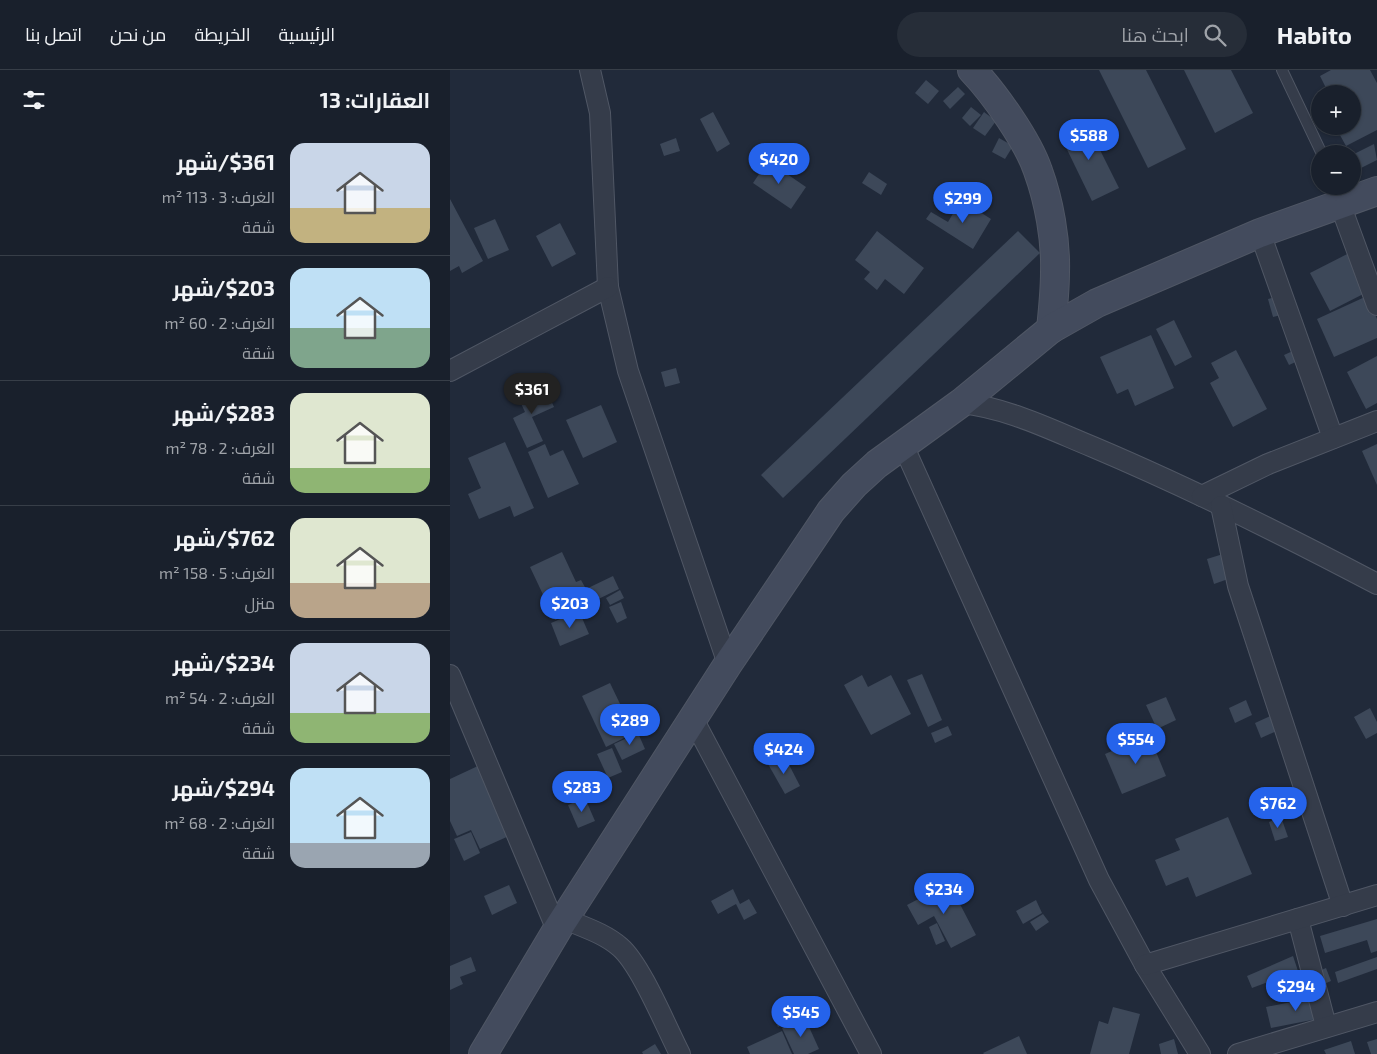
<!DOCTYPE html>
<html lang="ar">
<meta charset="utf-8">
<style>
body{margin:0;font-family:"Exo 2",Cairo,sans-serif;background:#262d38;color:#f1f3f6;direction:rtl;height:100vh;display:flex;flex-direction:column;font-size:19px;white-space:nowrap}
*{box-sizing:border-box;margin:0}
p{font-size:16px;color:#9fa3a9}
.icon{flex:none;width:28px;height:28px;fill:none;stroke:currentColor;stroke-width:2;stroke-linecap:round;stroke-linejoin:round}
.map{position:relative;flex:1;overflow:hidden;direction:ltr}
.details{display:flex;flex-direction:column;background:#19202c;width:450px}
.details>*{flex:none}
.controls{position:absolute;left:861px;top:15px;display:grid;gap:10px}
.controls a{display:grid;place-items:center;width:50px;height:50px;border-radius:50%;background:#19202c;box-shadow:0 1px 4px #0004,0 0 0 1px #373e48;font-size:25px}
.price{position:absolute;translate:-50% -42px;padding:0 11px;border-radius:18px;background:#2563eb;color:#fff;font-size:16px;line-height:32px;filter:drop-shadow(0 1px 2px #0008)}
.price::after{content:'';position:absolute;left:50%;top:30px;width:15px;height:11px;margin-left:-8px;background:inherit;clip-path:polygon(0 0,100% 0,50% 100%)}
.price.on{background:#222;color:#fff}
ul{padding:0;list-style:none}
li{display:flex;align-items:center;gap:15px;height:125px;padding:0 20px}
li+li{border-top:1px solid #373e48}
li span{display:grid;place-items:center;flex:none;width:140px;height:100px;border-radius:15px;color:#555}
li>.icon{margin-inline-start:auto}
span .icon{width:60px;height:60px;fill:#fffc;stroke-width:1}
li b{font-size:21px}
h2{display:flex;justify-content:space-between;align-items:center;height:60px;padding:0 20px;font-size:21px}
header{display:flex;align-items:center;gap:30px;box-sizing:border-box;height:70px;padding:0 25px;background:#19202c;border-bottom:1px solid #373e48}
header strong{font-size:24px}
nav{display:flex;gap:28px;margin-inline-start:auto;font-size:18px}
.search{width:350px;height:45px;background:#262d38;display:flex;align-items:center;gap:12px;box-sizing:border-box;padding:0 18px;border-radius:28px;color:#9fa3a9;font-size:19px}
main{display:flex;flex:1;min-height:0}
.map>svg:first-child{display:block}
.building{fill:#3d4859}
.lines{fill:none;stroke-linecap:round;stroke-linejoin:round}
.lane-casing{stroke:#505765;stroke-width:12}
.street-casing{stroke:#505765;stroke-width:22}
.secondary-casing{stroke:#505765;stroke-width:30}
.lane{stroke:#353c4a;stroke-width:10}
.street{stroke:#353c4a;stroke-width:20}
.secondary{stroke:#434b5d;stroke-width:28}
</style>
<header>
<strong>Habito</strong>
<div class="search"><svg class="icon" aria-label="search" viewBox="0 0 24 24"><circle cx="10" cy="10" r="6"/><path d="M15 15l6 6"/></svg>ابحث هنا</div>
<nav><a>الرئيسية</a><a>الخريطة</a><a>من نحن</a><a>اتصل بنا</a></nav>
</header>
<main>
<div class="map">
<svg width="927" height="984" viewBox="0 0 927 984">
<rect width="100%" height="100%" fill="#212a3a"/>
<g class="building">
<path d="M649 0H696L736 79 698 98Z"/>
<path d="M734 0H781L803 43 765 63Z"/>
<path d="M881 0H920L927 13V60L896 76 885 56H902V24H879L870 6Z"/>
<path d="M476 10 489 21 478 34 465 23Z"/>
<path d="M508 17 515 24 500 39 493 31Z"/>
<path d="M521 37 531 45 520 56 512 48Z"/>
<path d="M263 42 280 74 267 82 250 49Z"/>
<path d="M534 42 546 51 535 66 523 58Z"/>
<path d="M635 50 669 118 642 131 609 63Z"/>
<path d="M226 68 230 81 214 86 210 74Z"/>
<path d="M549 68 563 76 555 89 542 82Z"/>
<path d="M924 74 927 90 911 98 904 84Z"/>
<path d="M318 91 356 117 341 139 303 113Z"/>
<path d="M419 102 437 114 431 125 412 113Z"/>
<path d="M0 129 33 191 12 203 9 196 0 201Z"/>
<path d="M511 130 541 149 523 179 476 149 481 142 498 152Z"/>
<path d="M45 149 59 180 38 189 24 158Z"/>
<path d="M110 153 126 184 102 197 86 166Z"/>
<path d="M427 161 474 198 454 224 435 209 427 220 414 209 420 202 405 190Z"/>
<path d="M568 161 590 183 333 428 311 405Z"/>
<path d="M909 178 927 217 880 241 860 203Z"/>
<path d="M830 226 835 244 823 247 818 229Z"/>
<path d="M917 226 927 249V268L884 287 867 249Z"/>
<path d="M724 250 742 287 725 296 706 259Z"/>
<path d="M701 265 724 318 685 336 678 319 667 324 650 287Z"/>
<path d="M786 280 817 339 783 357 760 313 769 308 761 293Z"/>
<path d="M845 280 850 290 839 295 834 285Z"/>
<path d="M927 286V333L916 339 897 302Z"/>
<path d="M226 298 230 313 215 317 211 302Z"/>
<path d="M94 315 104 337 82 347 93 371 77 378 63 348 75 342 68 327Z"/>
<path d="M151 335 167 372 133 388 116 350Z"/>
<path d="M55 372 84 438 64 447 60 436 29 449 18 424 31 418 18 388Z"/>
<path d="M95 374 100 386 113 380 129 414 98 428 78 382Z"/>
<path d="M927 374V415L912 381Z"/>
<path d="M112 482 126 512 131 510 136 519 163 506 169 519 105 550 80 497Z"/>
<path d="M773 484 781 508 764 514 757 489Z"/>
<path d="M170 520 174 528 160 535 156 528Z"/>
<path d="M171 532 177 548 167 553 159 537Z"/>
<path d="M129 541 139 564 110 576 101 553Z"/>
<path d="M472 604 492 650 478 657 457 610Z"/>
<path d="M412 605 418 617 441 605 461 644 421 665 394 615Z"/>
<path d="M160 613 184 663 156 677 132 626Z"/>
<path d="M716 627 726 650 707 659 696 635Z"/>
<path d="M796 630 802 645 785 653 779 638Z"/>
<path d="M920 638 927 652V663L916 669 904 647Z"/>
<path d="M827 643 833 658 811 668 805 653Z"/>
<path d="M498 656 502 665 485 673 481 663Z"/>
<path d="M188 663 195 679 172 690 164 674Z"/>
<path d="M699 665 716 706 672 724 655 684Z"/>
<path d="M162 678 172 702 158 708 147 684Z"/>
<path d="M334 685 350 716 335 724 318 694Z"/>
<path d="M30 695 61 765 30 779 21 760 7 766 0 751V709Z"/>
<path d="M135 728 145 751 128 758 118 735Z"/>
<path d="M778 747 802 804 746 827 738 807 716 816 705 790 730 780 725 769Z"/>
<path d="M831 747 838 767 825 771 819 752Z"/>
<path d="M21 762 30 783 14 791 4 769Z"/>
<path d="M499 813 526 865 501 878 484 846 468 855 457 835Z"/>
<path d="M59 815 67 833 42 845 34 826Z"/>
<path d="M283 819 290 834 299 829 307 843 294 850 286 834 268 844 261 831Z"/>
<path d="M586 830 592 843 573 854 566 841Z"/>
<path d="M593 844 599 852 586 861 580 852Z"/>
<path d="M927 849V881L921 883 917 870 875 883 870 866Z"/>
<path d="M487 853 495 871 486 875 479 857Z"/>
<path d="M843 886 848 901 802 918 797 906Z"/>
<path d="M21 887 26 901 10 907 13 914 0 920V896Z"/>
<path d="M927 887V899L888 913 885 902Z"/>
<path d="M876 898 881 911 865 918 860 905Z"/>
<path d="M872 926 877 947 821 958 816 937Z"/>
<path d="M663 937 690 944 679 984H640L649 951 658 954Z"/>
<path d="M333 938 339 952 328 957 322 943Z"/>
<path d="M355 948 369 979 358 984H344L332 958Z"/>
<path d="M332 961 342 984H300L297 977Z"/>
<path d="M569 966 577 984H534L533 983Z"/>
<path d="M724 969 728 984H711L709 974Z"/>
<path d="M927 969V984H921L917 972Z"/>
<path d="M901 971 905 984H876L874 980Z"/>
<path d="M205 974 211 984H193L192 982Z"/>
</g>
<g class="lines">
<defs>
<g id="lane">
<path d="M832 0 872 84"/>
<path d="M884 116 890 133"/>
</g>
<g id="street">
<path d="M140 0 150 43 158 217 178 301 278 594"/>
<path d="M890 134 927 235"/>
<path d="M810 163 883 368"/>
<path d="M0 301 158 217"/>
<path d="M511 333C558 338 599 359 643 377 740 418 834 465 927 514"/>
<path d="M453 375 649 810 695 895 750 984"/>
<path d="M752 426 818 394 927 351"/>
<path d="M771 436 788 516 893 836"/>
<path d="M0 605 107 860"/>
<path d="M243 649 421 984"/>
<path d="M115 849C133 857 154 863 170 877 191 895 216 957 230 984"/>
<path d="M848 849 876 956"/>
<path d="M695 895 927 825"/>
<path d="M788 984 927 942"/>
</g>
<g id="secondary">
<path d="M522 0C544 23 578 71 588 101 599 131 606 170 605 202 605 221 603 240 601 259"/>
<path d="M33 984 107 860 278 594 381 441 404 415 427 394 511 333 601 259 647 233 810 163 927 121"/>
</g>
</defs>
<use href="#lane" class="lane-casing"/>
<use href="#street" class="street-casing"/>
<use href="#secondary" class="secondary-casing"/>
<use href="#lane" class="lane"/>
<use href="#street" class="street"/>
<use href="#secondary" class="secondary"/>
</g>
</svg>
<div class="controls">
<a>+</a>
<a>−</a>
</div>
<b class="price" style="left:639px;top:91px">$588</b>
<b class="price" style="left:329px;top:115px">$420</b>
<b class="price" style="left:513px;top:154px">$299</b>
<b class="price on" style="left:82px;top:345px">$361</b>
<b class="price" style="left:120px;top:559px">$203</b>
<b class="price" style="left:180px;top:676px">$289</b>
<b class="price" style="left:686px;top:695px">$554</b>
<b class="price" style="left:334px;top:705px">$424</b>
<b class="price" style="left:132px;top:743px">$283</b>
<b class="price" style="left:828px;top:759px">$762</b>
<b class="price" style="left:494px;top:845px">$234</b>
<b class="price" style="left:846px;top:942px">$294</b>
<b class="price" style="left:351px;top:968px">$545</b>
</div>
<section class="details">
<h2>العقارات: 13<svg class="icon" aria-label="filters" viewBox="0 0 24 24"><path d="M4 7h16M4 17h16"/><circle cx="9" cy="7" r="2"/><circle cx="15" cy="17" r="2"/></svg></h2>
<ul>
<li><span style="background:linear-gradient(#c9d6e8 65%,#c2b280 0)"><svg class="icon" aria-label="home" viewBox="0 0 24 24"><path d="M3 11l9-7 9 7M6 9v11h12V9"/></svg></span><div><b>$361/شهر</b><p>الغرف: 3 · 113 m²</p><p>شقة</p></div></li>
<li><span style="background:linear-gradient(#bfe0f5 60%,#7fa58c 0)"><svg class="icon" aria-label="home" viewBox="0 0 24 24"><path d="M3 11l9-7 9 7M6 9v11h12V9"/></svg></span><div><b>$203/شهر</b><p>الغرف: 2 · 60 m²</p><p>شقة</p></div></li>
<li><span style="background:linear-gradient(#dfe7d0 75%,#8fb573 0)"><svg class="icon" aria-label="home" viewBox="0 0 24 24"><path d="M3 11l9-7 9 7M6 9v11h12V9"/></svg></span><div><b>$283/شهر</b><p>الغرف: 2 · 78 m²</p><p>شقة</p></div></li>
<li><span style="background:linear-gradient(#dfe7d0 65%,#b9a48a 0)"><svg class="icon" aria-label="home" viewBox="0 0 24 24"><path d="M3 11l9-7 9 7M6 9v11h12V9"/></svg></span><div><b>$762/شهر</b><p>الغرف: 5 · 158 m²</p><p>منزل</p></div></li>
<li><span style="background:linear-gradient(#c9d6e8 70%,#8fb573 0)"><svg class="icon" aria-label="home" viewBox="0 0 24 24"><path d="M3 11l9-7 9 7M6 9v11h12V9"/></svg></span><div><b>$234/شهر</b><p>الغرف: 2 · 54 m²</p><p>شقة</p></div></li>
<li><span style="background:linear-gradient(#bfe0f5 75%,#9aa5b1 0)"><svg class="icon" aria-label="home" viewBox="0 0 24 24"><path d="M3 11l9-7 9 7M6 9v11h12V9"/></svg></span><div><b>$294/شهر</b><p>الغرف: 2 · 68 m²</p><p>شقة</p></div></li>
</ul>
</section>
</main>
